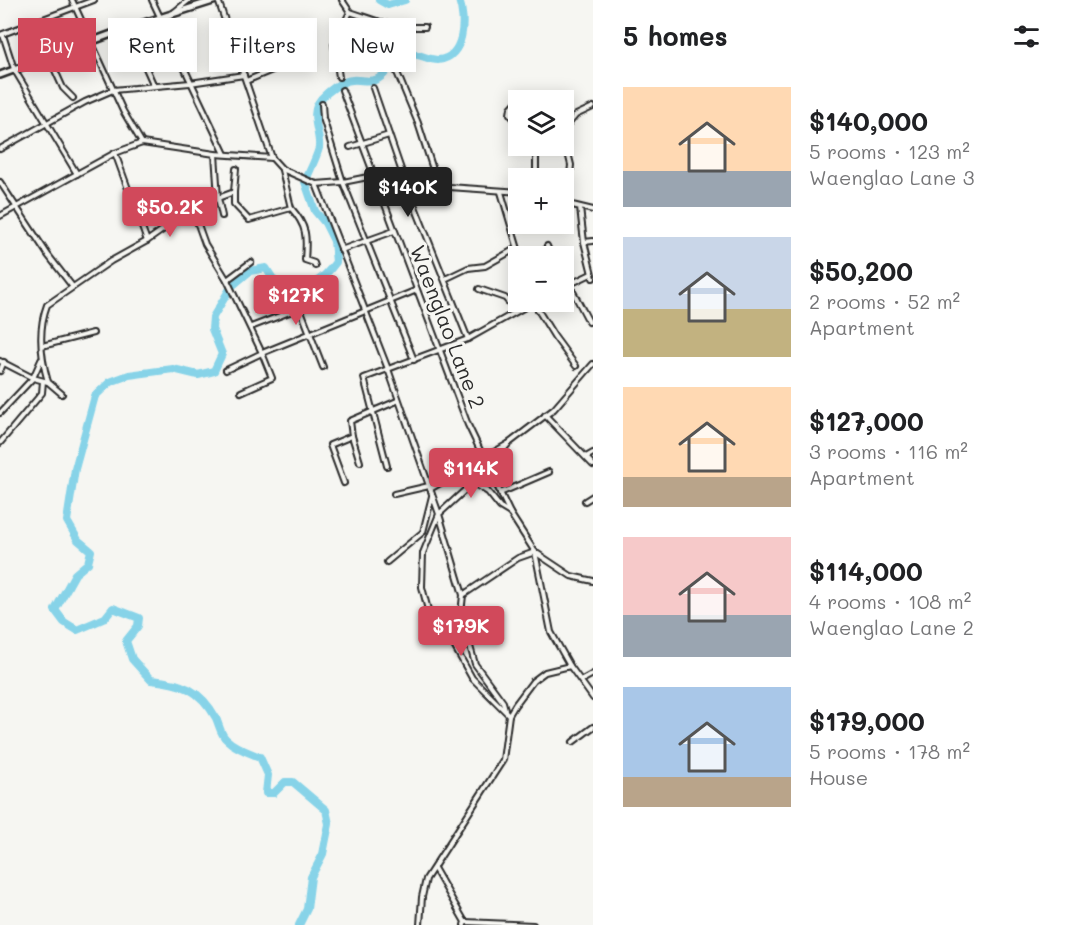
<!DOCTYPE html>
<meta charset="utf-8">
<style>
body{margin:0;font-family:Mali,sans-serif;background:#f6f6f6;color:#202124;height:100vh;display:flex;flex-direction:column;font-size:22px;white-space:nowrap}
*{box-sizing:border-box;margin:0}
p{font-size:20px;color:#757577}
.icon{flex:none;width:33px;height:33px;fill:none;stroke:currentColor;stroke-width:2;stroke-linecap:round;stroke-linejoin:round}
.map{position:relative;flex:1;overflow:hidden}
.sheet{display:flex;flex-direction:column;background:#fff;width:480px}
.sheet>*{flex:none}
.hud{position:absolute;left:18px;top:18px;width:484px;height:54px;display:flex;gap:12px}
.fabs{position:absolute;left:508px;top:90px;display:grid;gap:12px}
.fabs a{display:grid;place-items:center;width:66px;height:66px;border-radius:0px;background:#fff;box-shadow:0 3px 15px #0003;font-size:30px}
.price{position:absolute;translate:-50% -51px;padding:0 14px;border-radius:6px;background:#d1495b;color:#fff;font-size:20px;line-height:39px;filter:drop-shadow(0 2px 3px #0008)}
.price::after{content:'';position:absolute;left:50%;top:36px;width:18px;height:14px;margin-left:-9px;background:inherit;clip-path:polygon(0 0,100% 0,50% 100%)}
.price.active{background:#222;color:#fff}
ul{padding:0;list-style:none}
li{display:flex;align-items:center;gap:18px;height:150px;padding:0 30px}
li span{display:grid;place-items:center;flex:none;width:168px;height:120px;border-radius:0px;color:#555}
li>.icon{margin-inline-start:auto}
span .icon{width:72px;height:72px;fill:#fffc;stroke-width:1}
li b{font-size:26px}
h2{display:flex;justify-content:space-between;align-items:center;height:72px;padding:0 30px;font-size:26px}
.tag{padding:0 21px;border-radius:0px;background:#fff;box-shadow:0 3px 15px #0003;font-size:21px;line-height:54px}
.tag.active{background:#d1495b;color:#fff}
main{display:flex;flex:1;min-height:0}
.map>svg:first-child{display:block}
.lines{fill:none;stroke-linecap:round;stroke-linejoin:round}
.river{stroke:#87d3e8;stroke-width:8}
.street-casing{stroke:#2b2b2b;stroke-width:8}
.secondary-casing{stroke:#2b2b2b;stroke-width:10}
.street{stroke:#f6f6f2;stroke-width:4}
.secondary{stroke:#f6f6f2;stroke-width:5}
.labels{text-anchor:middle;stroke-width:6;stroke-linejoin:round;paint-order:stroke}
.street-label{font-size:21px;fill:#2b2b2b;stroke:#f6f6f2}
</style>
<main>
<div class="map">
<svg width="593" height="925" viewBox="0 0 593 925">
<rect width="100%" height="100%" fill="#f6f6f2"/>
<filter id="ink" filterUnits="userSpaceOnUse"><feTurbulence type="fractalNoise" baseFrequency=".0167" numOctaves="2"/><feDisplacementMap in="SourceGraphic" scale="12" xChannelSelector="R" yChannelSelector="G"/><feConvolveMatrix kernelMatrix="1 2 1 2 8 2 1 2 1" color-interpolation-filters="sRGB"/></filter>
<g filter="url(#ink)">
<g class="lines">
<g class="river">
<path d="M379 0 388 5 405 0"/>
<path d="M299 925 307 909 311 877 323 854 329 824 326 810 293 782H285L274 793H266L268 775 260 757C248 752 235 748 226 739 221 735 219 725 216 718 200 689 182 683 151 680L132 659 126 641 138 626 139 618 113 608 105 618 77 630 64 622 55 610 75 574 88 563 91 551 78 540 67 521 75 469 95 396 110 382 129 375 173 369 198 375 214 371 222 354 212 329 213 317 231 287 250 271 266 268 275 282 286 290C313 284 319 285 336 262L334 241 325 223 315 211 305 182C309 172 316 159 319 148 321 132 308 115 321 99 328 91 341 81 352 80 359 79 367 82 375 80 390 75 391 55 411 54 420 54 429 60 438 60 465 58 466 19 459 0"/>
</g>
<defs>
<g id="street">
<path d="M72 0 123 111 142 143"/>
<path d="M152 0 225 154"/>
<path d="M218 0 272 158 282 169 316 184 343 182 373 176 406 184 519 192"/>
<path d="M342 0 350 12 377 21 399 27H425"/>
<path d="M173 13 189 0"/>
<path d="M377 21V41"/>
<path d="M128 28 154 86"/>
<path d="M0 35 94 0"/>
<path d="M3 35 14 69 77 174"/>
<path d="M235 51 279 32 290 62"/>
<path d="M336 56 365 48"/>
<path d="M49 57 63 88 73 98"/>
<path d="M396 70 418 123 438 185"/>
<path d="M339 77 334 44 350 12"/>
<path d="M246 81 277 68"/>
<path d="M373 88 406 184 468 339"/>
<path d="M342 90 468 425 510 513 535 552 551 632 570 666 593 698"/>
<path d="M322 104 323 118 343 182 414 360"/>
<path d="M519 124 510 114 511 108 522 96 535 100"/>
<path d="M564 129 576 115 593 107"/>
<path d="M564 137 571 165 567 204"/>
<path d="M350 147 389 135"/>
<path d="M0 149 85 102 113 90 190 83 244 75"/>
<path d="M115 153 147 241 181 217 195 216 205 244 227 280 251 262"/>
<path d="M215 154 218 198 222 216"/>
<path d="M536 178V146"/>
<path d="M0 182 48 255 72 286"/>
<path d="M316 184 388 369 439 514 423 553 422 587 428 610 453 644 472 678 509 715"/>
<path d="M234 192 236 169"/>
<path d="M501 192 520 256"/>
<path d="M564 203 593 210"/>
<path d="M291 208C307 226 307 236 305 260L314 263 315 266"/>
<path d="M580 208 584 242 593 278"/>
<path d="M0 216 115 153 142 143 215 154 272 158"/>
<path d="M195 216 218 198 234 192V204L249 220 291 208 282 170"/>
<path d="M584 242 593 241"/>
<path d="M547 246 551 256"/>
<path d="M341 250 394 231"/>
<path d="M445 279 468 268 485 266 517 248"/>
<path d="M227 280 262 353 417 290"/>
<path d="M569 284 589 322"/>
<path d="M564 287 591 274"/>
<path d="M479 289 505 298 516 311"/>
<path d="M533 302 554 336 576 366"/>
<path d="M251 327 300 308 323 367"/>
<path d="M42 346 93 333"/>
<path d="M0 361 33 378 48 382 62 394"/>
<path d="M226 370 262 353 272 378 241 392"/>
<path d="M0 371 4 362"/>
<path d="M48 382C41 358 38 329 47 305L111 261 147 241"/>
<path d="M0 413 33 378 41 360"/>
<path d="M545 415 593 465"/>
<path d="M352 436 360 462"/>
<path d="M0 443 42 393 43 381"/>
<path d="M508 444 488 469 439 514 463 595 518 558 535 552 571 576 593 581"/>
<path d="M586 457 593 453"/>
<path d="M387 466 364 378 468 339 534 302"/>
<path d="M457 473 488 492 500 507 510 513"/>
<path d="M344 483 330 445 352 436 350 421 397 401"/>
<path d="M430 489 508 444 554 409 593 364"/>
<path d="M500 493 549 472"/>
<path d="M394 494 429 486"/>
<path d="M585 501 593 496"/>
<path d="M387 562 423 532 432 496"/>
<path d="M463 595 461 614 475 664 503 702 505 709"/>
<path d="M582 680 593 674"/>
<path d="M573 742 593 727"/>
<path d="M434 868 465 922 464 925"/>
<path d="M465 922 533 925"/>
<path d="M420 925 422 897 426 879 503 760 509 715 515 705 533 681 545 672 570 666"/>
</g>
<path id="secondary" d="M0 75 128 28 216 0"/>
</defs>
<use href="#street" class="street-casing"/>
<use href="#secondary" class="secondary-casing"/>
<use href="#street" class="street"/>
<use href="#secondary" class="secondary"/>
</g>
</g>
<g class="labels">
<g class="street-label">
<text transform="translate(447 327) rotate(69)" y="7">Waenglao Lane 2</text>
</g>
</g>
</svg>
<div class="fabs">
<a><svg class="icon" aria-label="layers" viewBox="0 0 24 24"><path d="M12 4l9 5-9 5-9-5zM3 14l9 5 9-5"/></svg></a>
<a>+</a>
<a>−</a>
</div>
<b class="price active" style="left:408px;top:218px">$140K</b>
<b class="price" style="left:170px;top:238px">$50.2K</b>
<b class="price" style="left:296px;top:326px">$127K</b>
<b class="price" style="left:471px;top:499px">$114K</b>
<b class="price" style="left:461px;top:657px">$179K</b>
<div class="hud">
<a class="tag active">Buy</a>
<a class="tag">Rent</a>
<a class="tag">Filters</a>
<a class="tag">New</a>
</div>
</div>
<section class="sheet">
<h2>5 homes<svg class="icon" aria-label="filters" viewBox="0 0 24 24"><path d="M4 7h16M4 17h16"/><circle cx="9" cy="7" r="2"/><circle cx="15" cy="17" r="2"/></svg></h2>
<ul>
<li><span style="background:linear-gradient(#ffd9b3 70%,#9aa5b1 0)"><svg class="icon" aria-label="home" viewBox="0 0 24 24"><path d="M3 11l9-7 9 7M6 9v11h12V9"/></svg></span><div><b>$140,000</b><p>5 rooms · 123 m²</p><p>Waenglao Lane 3</p></div></li>
<li><span style="background:linear-gradient(#c9d6e8 60%,#c2b280 0)"><svg class="icon" aria-label="home" viewBox="0 0 24 24"><path d="M3 11l9-7 9 7M6 9v11h12V9"/></svg></span><div><b>$50,200</b><p>2 rooms · 52 m²</p><p>Apartment</p></div></li>
<li><span style="background:linear-gradient(#ffd9b3 75%,#b9a48a 0)"><svg class="icon" aria-label="home" viewBox="0 0 24 24"><path d="M3 11l9-7 9 7M6 9v11h12V9"/></svg></span><div><b>$127,000</b><p>3 rooms · 116 m²</p><p>Apartment</p></div></li>
<li><span style="background:linear-gradient(#f6c9c9 65%,#9aa5b1 0)"><svg class="icon" aria-label="home" viewBox="0 0 24 24"><path d="M3 11l9-7 9 7M6 9v11h12V9"/></svg></span><div><b>$114,000</b><p>4 rooms · 108 m²</p><p>Waenglao Lane 2</p></div></li>
<li><span style="background:linear-gradient(#a9c7e8 75%,#b9a48a 0)"><svg class="icon" aria-label="home" viewBox="0 0 24 24"><path d="M3 11l9-7 9 7M6 9v11h12V9"/></svg></span><div><b>$179,000</b><p>5 rooms · 178 m²</p><p>House</p></div></li>
</ul>
</section>
</main>
